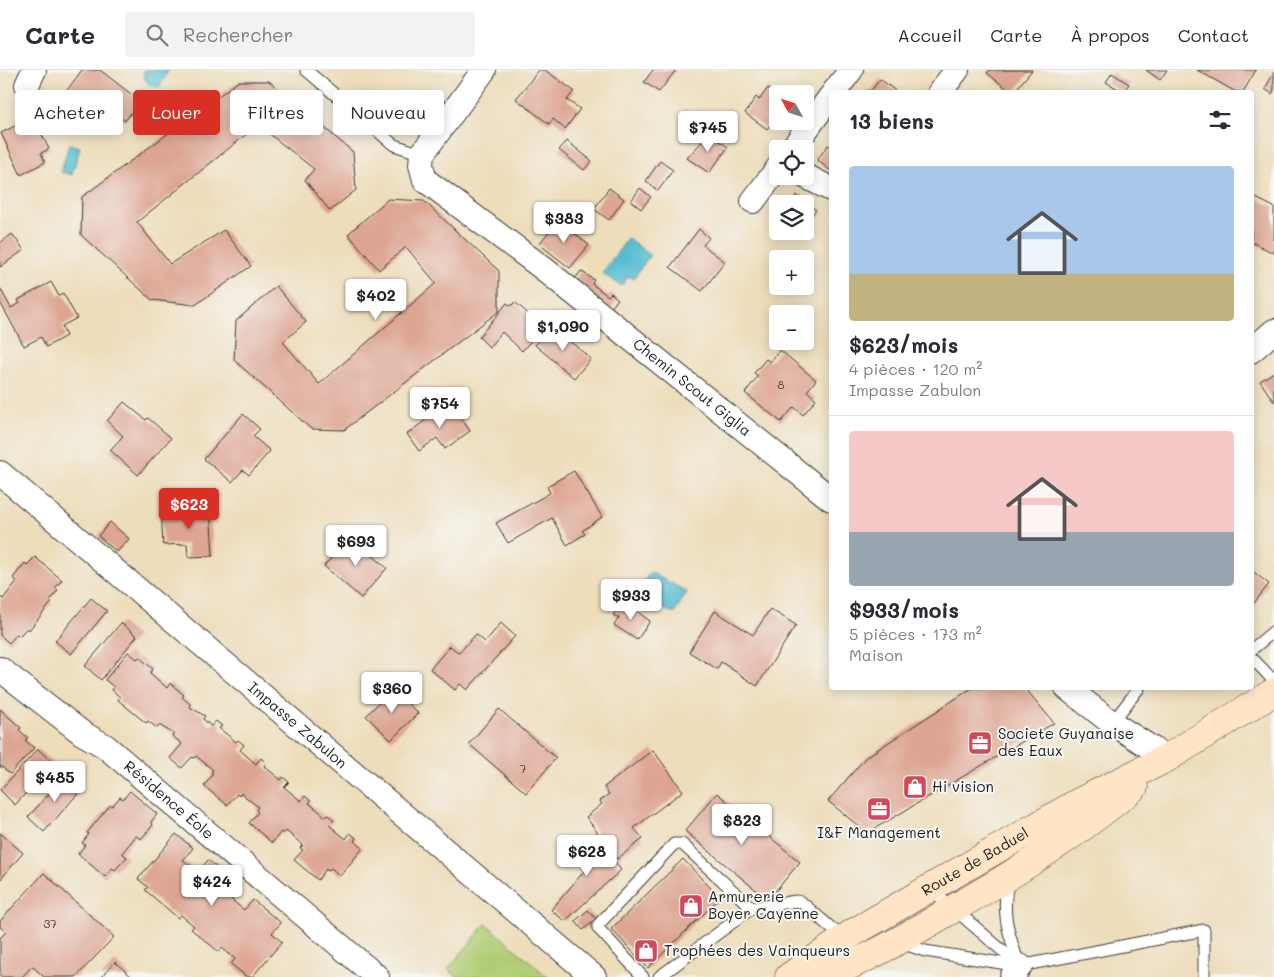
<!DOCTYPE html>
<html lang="fr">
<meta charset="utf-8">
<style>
body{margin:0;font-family:Mali,sans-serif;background:#f2f2f3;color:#2b2b33;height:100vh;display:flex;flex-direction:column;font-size:19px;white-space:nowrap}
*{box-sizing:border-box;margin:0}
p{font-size:16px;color:#7c7c81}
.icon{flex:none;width:28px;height:28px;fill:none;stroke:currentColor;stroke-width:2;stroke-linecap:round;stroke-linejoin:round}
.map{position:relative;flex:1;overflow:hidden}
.panel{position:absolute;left:829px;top:20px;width:425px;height:600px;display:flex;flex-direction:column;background:#fff;border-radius:5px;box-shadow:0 2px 12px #0003}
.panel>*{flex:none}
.banner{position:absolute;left:15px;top:20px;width:475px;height:45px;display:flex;gap:10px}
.needle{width:32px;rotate:310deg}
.fabs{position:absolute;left:769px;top:15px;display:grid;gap:10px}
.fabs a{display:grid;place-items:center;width:45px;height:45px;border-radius:5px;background:#fff;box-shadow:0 2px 12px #0003;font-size:25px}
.price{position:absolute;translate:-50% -42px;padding:0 11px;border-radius:5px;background:#fff;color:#222;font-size:16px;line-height:32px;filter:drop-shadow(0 1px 2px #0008)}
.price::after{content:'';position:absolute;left:50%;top:30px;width:15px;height:11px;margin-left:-8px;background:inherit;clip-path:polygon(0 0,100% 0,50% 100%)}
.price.on{background:#d93025;color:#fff}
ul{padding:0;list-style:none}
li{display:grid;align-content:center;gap:10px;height:265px;padding:0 20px}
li+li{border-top:1px solid #e1e1e2}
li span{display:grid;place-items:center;height:155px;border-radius:5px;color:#555}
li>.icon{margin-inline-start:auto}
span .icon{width:90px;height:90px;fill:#fffc;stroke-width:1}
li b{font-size:21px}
h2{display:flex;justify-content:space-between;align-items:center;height:60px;padding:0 20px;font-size:21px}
.chip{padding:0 18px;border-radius:5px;background:#fff;box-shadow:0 2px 12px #0003;font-size:18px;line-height:45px}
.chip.on{background:#d93025;color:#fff}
header{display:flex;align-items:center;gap:30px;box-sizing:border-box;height:70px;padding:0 25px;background:#fff;border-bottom:1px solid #e1e1e2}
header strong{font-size:24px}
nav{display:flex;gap:28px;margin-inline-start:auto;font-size:18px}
.search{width:350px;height:45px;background:#f2f2f3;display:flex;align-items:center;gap:12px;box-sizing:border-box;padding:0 18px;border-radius:5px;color:#7c7c81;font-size:19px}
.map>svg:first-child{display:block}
.green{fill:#b0cd74;stroke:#667448}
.water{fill:#53bcd0;stroke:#386c76}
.building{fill:#dda592}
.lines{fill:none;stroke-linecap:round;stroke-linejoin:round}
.lane-casing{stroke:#3b3934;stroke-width:13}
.street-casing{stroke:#3b3934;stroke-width:26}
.secondary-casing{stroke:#3b3934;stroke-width:29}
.lane{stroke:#fff;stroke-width:11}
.street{stroke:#fff;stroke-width:24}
.secondary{stroke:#ffe4c6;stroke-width:28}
.labels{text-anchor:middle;stroke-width:4;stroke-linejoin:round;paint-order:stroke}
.number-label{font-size:12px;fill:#4c3e3a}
.street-label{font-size:15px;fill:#1c1c1c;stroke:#f6f6f2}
.poi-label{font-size:15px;fill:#1c1c1c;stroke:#f6f6f2;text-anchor:start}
</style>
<header>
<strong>Carte</strong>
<div class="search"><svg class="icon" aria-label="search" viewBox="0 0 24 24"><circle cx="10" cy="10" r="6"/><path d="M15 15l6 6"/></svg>Rechercher</div>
<nav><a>Accueil</a><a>Carte</a><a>À propos</a><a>Contact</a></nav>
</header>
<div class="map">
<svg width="1274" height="907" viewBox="0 0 1274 907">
<rect width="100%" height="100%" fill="#f6f6f2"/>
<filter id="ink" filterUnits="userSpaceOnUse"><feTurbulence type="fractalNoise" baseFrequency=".02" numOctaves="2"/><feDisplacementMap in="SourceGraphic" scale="10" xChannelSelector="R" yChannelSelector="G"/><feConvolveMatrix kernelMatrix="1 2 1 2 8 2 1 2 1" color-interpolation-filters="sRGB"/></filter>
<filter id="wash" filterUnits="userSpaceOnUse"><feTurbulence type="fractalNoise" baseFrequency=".0096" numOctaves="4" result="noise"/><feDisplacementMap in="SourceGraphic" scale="20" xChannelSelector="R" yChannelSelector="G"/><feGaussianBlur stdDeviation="1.12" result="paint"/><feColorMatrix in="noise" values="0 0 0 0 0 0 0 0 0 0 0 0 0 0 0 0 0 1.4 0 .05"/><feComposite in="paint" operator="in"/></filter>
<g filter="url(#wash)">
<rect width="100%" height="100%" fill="#edddbb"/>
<path class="green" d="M486 854 548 907H457L448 899Z"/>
<g class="water">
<path d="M144 0H169L160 16H150L144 8Z"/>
<path d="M69 74 80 77 72 105 61 102Z"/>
<path d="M628 168 650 185 633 209 629 206 621 216 602 203Z"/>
<path d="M650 502 687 522 674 544 637 524Z"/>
</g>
<g id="blocks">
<g class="building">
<path d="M82 0H100L140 31 125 51 93 28 86 38 65 23Z"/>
<path d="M539 0H545L574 21 567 30 580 39 565 59 553 49 549 54 516 29Z"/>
<path d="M653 0H676L659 22 644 12Z"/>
<path d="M990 0H1032L1014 22H1011L987 3Z"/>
<path d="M1146 0H1167L1160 10Z"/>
<path d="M1197 0H1256L1243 22H1236Z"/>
<path d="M1274 2V19L1272 24 1265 19Z"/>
<path d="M1112 3 1129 14 1123 22 1106 12Z"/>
<path d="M880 9 897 22H866L868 20 871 21Z"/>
<path d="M239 11H269L353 82 356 120 330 141 305 110 314 99 258 55 137 152 170 194 224 160 251 196 195 235 152 230 81 165 82 127Z"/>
<path d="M768 18 778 25V45L767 59 745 43 756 27 759 30Z"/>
<path d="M33 47 49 79 41 83 45 92 21 105 1 63Z"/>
<path d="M709 64 728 77 709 103 687 88Z"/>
<path d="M567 71 592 91 584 100 559 80Z"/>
<path d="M828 75 831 77V101L817 90Z"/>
<path d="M660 91 673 100 658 121 646 111Z"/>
<path d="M609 118 624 129 609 150 594 139Z"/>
<path d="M640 118 651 127 641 139 631 131Z"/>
<path d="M797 125 816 140 805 155V134H790Z"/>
<path d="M1256 128 1274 137V183L1251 172V137Z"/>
<path d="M388 129 424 131 499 201V241L344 360 311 359 234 290 236 251 276 216 306 252 283 272 319 314 436 213 406 177 379 200 348 164Z"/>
<path d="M558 150 589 175 570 198 539 174Z"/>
<path d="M699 159 709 168 703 175 725 192 702 221 670 197Z"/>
<path d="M12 164 24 180 0 197V173Z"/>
<path d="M581 201 594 210 592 214 608 226 611 223 618 229 607 243 571 214Z"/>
<path d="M51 212 59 226 63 223 77 248 62 256 66 266 46 277 41 267 24 276 0 232V218L11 238 20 233 18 230Z"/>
<path d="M515 232 543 257 522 281 502 262 489 277 479 267 507 233 511 236Z"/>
<path d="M552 256 591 289 574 308 535 275Z"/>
<path d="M780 280 816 310 807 321 816 329 803 345 794 337 781 352 745 323 758 306 754 303 766 289 770 292Z"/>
<path d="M1274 302V332L1260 311Z"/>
<path d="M124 332 146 350 148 348 171 368 138 405 110 380 123 366 107 351Z"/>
<path d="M450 332 470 361 445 379 437 368 419 381 407 364Z"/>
<path d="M243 344 260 359 253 366 270 381 249 405 243 400 232 412 204 389Z"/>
<path d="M574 401 602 447 582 461 585 464 567 475 552 448 508 473 496 453 550 423 547 416Z"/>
<path d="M210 437 213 486 188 487 187 474 163 475 161 439Z"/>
<path d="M110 452 129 469 117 482 98 466Z"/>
<path d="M350 466 387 498 361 528 324 496Z"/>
<path d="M35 487 62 510 55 518 58 520 50 530 52 532 29 560 27 558 19 566 17 564 9 573 0 565V527L3 529 17 511 13 508 25 493 27 495Z"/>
<path d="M1251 500 1269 514 1251 537Z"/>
<path d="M91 528 107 541 71 584 55 571Z"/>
<path d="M623 531 650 551 637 570 614 555 619 548 613 545Z"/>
<path d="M770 539 796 555 757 616 721 592 717 599 689 582 715 541 753 565Z"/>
<path d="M121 553 137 566 101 610 85 596Z"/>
<path d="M501 553 515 566 467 620 460 614 455 620 430 599 450 576 459 583 476 564 485 572Z"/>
<path d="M128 582 137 589 139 587 153 599 150 603 167 618 170 613 184 625 182 627 191 635 190 637 205 646 203 649 211 656 216 651 222 656 219 658 236 672 238 670 244 675 240 680 256 694 261 688 266 693 264 696 281 710 283 707 289 712 284 717 301 731 305 726 311 731 309 733 326 747 328 745 334 750 329 755 346 769 350 763 356 768 354 771 363 778 340 806 331 798 328 801 326 799 318 810 294 790 303 780 300 778 303 775 286 761 283 764 281 762 272 773 249 753 258 742 256 740 258 737 241 723 239 726 237 724 227 735 204 716 213 704 211 703 213 700 196 686 194 688 192 687 182 698 170 688 182 674 172 666 174 664 159 655 157 658 148 651 146 653 118 630 120 627 112 620 114 617 105 610Z"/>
<path d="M972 618H1025L1054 653 867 763 828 731 866 687Z"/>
<path d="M392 619 418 643 391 670 366 646Z"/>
<path d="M0 639 21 658 19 660 28 668 25 670 34 678 10 704 1 696 0 698Z"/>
<path d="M499 639 556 688 526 723 469 674Z"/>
<path d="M38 679 53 693 15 735 0 720Z"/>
<path d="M653 680 683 721 634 758 643 769 617 789 586 747 602 734 600 731 609 724 604 717Z"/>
<path d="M66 705 82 719 44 762 28 747Z"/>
<path d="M130 721 157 744 151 752 153 755 141 769 136 766 122 783 127 787 115 800 112 798 105 807 78 784 85 775 82 773 89 764 87 763 110 735 112 736 120 727 123 729Z"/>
<path d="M717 723 800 792 768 830 685 761Z"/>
<path d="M0 763 23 783 0 810Z"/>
<path d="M176 764 193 778 183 790 198 802 208 790 237 815 227 826 244 840 253 830 281 853 272 863 282 872 252 907H247L231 894 235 889 222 878 219 882 191 859 194 856 181 845 178 848 145 820 148 817 138 809Z"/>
<path d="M594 764 621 800 565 851 551 840 586 799 571 781Z"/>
<path d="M683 789 720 828 648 898 611 859Z"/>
<path d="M44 803 114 867 76 907H44L32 896 22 907H0V868L6 862 0 857V851Z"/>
<path d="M588 840 596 849 583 860 575 851Z"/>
<path d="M115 892 132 907H101Z"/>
</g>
</g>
</g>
<g filter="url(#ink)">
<use href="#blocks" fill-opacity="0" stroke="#3b3934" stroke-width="1"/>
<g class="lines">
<defs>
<g id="lane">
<path d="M306 0 394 75 422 84"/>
<path d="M1251 580 1274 561"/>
<path d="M1251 587 1274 611"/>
<path d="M1112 653 1139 618"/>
<path d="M1009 810C1000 841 1009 865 1019 894"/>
<path d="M930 818 1020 896"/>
<path d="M901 873 925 881 1020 896 1204 860V907"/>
<path d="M643 907 598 858V855L674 774H682L752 838"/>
<path d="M659 907 752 838 796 831 801 832 844 869"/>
</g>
<g id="street">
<path id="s1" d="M484 0 422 84 421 95 425 110 544 199 831 429"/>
<path d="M27 15 34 0"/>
<path d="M834 22 851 0"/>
<path d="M940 22 957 0"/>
<path d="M792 79 831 26"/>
<path d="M805 106 831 119"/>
<path d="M753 131 778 98"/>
<path d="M1251 281 1274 261"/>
<path id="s2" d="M0 403 594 907"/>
<path id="s3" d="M0 599 82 663 105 676 377 907"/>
<path d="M1067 618 1112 653 1167 688"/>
<path d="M1012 907 1020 896"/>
</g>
<g id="secondary">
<path id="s4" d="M789 907 851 864 930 818 1077 733 1167 688 1274 622"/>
<path d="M823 907C869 889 909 865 951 840 1015 804 1078 764 1134 717"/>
</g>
</defs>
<use href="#lane" class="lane-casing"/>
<use href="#street" class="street-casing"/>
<use href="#secondary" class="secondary-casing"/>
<use href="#lane" class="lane"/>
<use href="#street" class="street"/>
<use href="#secondary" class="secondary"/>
</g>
</g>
<defs>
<symbol id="office-square" viewBox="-11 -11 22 22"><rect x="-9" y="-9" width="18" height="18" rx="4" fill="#d1495b" stroke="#f6f6f2"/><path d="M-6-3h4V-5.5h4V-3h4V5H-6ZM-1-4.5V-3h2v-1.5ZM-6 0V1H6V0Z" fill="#fff"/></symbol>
<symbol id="shop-square" viewBox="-11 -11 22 22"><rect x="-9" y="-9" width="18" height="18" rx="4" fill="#d1495b" stroke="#f6f6f2"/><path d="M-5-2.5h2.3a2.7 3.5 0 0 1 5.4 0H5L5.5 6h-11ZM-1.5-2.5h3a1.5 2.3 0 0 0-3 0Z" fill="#fff"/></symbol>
</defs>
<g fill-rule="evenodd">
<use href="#office-square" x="966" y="659" width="28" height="28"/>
<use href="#shop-square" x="901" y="703" width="28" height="28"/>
<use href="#office-square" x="865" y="725" width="28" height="28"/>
<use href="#shop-square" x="677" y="822" width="28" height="28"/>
<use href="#shop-square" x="632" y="867" width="28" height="28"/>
</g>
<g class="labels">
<g class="number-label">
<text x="781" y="319">8</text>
<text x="523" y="703">7</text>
<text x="50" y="858">37</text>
</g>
<g class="street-label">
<text dy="5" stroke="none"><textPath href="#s1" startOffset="469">Chemin Scout Giglia</textPath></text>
<text dy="5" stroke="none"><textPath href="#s2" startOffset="390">Impasse Zabulon</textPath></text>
<text dy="5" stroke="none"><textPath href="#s3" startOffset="214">Résidence Éole</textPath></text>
<text dy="5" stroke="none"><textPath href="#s4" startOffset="219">Route de Baduel</textPath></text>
</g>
<g class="poi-label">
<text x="998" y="669">Societe Guyanaise<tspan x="998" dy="17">des Eaux</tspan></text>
<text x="932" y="722">Hi vision</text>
<text x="879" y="768" text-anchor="middle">I&amp;F Management</text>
<text x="708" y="832">Armurerie<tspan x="708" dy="17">Boyer Cayenne</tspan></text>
<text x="664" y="886">Trophées des Vainqueurs</text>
</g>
</g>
</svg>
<div class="fabs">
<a><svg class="needle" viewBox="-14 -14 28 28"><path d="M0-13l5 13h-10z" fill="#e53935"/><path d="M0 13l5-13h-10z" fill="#7c7c81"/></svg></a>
<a><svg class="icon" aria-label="locate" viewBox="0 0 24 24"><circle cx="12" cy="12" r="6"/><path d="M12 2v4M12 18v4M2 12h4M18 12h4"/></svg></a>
<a><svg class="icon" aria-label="layers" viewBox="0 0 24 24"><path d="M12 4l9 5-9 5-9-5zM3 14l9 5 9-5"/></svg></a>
<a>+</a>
<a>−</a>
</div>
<b class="price" style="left:708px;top:83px">$745</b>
<b class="price" style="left:564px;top:174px">$383</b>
<b class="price" style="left:376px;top:251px">$402</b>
<b class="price" style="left:563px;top:282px">$1,090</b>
<b class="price" style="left:440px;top:359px">$754</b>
<b class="price on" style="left:189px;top:460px">$623</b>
<b class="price" style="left:356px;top:497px">$693</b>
<b class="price" style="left:631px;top:551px">$933</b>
<b class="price" style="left:392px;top:644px">$360</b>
<b class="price" style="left:55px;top:733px">$485</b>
<b class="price" style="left:742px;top:776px">$823</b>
<b class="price" style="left:587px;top:807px">$628</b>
<b class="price" style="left:212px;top:837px">$424</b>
<div class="banner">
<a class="chip">Acheter</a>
<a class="chip on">Louer</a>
<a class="chip">Filtres</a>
<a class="chip">Nouveau</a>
</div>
<section class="panel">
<h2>13 biens<svg class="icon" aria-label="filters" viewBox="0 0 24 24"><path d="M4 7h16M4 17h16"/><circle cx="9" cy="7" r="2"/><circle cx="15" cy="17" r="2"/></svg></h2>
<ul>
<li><span style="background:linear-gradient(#a9c7e8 70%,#c2b280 0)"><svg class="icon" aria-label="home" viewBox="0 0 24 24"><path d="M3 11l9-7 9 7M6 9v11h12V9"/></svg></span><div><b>$623/mois</b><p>4 pièces · 120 m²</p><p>Impasse Zabulon</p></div></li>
<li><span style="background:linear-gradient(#f6c9c9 65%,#9aa5b1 0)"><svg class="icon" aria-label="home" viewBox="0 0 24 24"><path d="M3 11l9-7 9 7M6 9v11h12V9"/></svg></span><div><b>$933/mois</b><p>5 pièces · 173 m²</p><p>Maison</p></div></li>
</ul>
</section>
</div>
